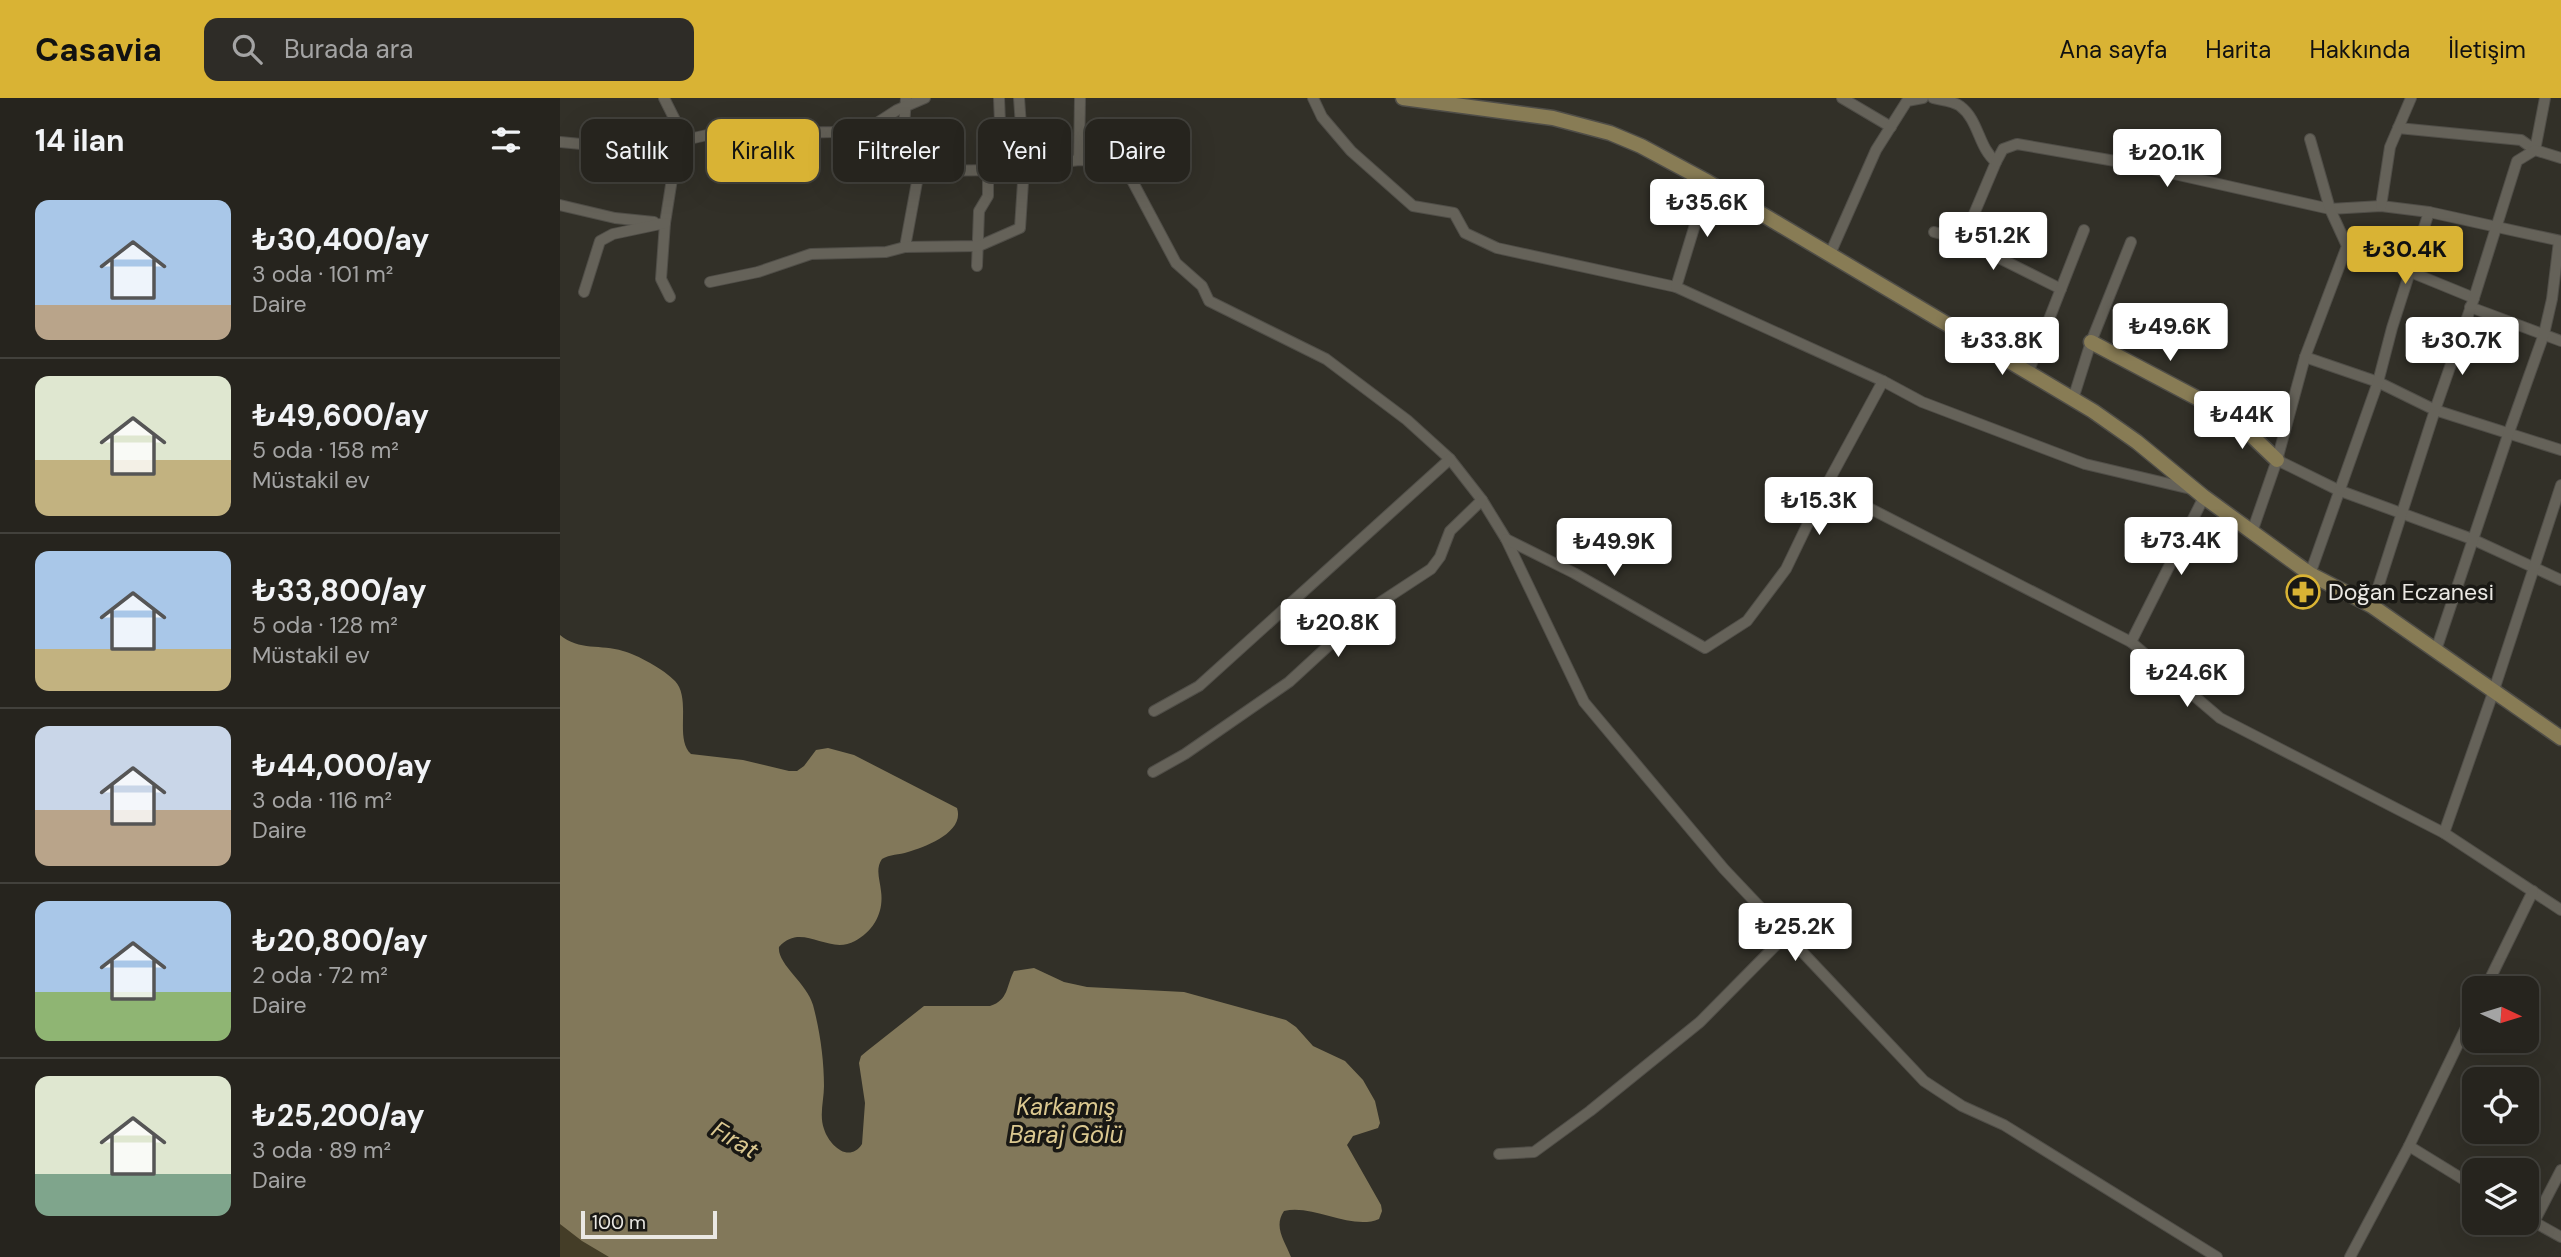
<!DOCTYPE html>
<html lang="tr">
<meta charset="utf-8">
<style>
body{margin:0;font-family:"DM Sans",sans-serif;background:#2e2c27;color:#f1f3f6;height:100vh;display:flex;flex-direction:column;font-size:26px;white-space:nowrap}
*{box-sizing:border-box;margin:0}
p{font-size:23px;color:#a4a4a4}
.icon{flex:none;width:38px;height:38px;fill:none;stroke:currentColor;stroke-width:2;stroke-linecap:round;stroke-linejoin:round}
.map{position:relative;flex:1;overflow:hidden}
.sheet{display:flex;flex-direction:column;background:#26241e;width:560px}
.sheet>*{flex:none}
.hud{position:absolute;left:21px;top:21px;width:665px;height:63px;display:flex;gap:14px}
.needle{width:46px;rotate:94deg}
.fabs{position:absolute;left:1902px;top:878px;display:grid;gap:14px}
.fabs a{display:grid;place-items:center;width:77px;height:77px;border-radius:14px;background:#26241e;box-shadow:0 7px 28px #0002,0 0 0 2px #42413c;font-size:35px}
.scale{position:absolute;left:21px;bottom:18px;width:136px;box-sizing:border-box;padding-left:7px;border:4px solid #eae8e3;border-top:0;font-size:19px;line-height:24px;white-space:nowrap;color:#eae8e3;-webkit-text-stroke:5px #191814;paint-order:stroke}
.price{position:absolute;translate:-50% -60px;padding:0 16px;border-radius:7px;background:#fff;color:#222;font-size:23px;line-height:46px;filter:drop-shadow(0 2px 4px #0008)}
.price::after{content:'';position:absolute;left:50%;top:42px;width:21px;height:16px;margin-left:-10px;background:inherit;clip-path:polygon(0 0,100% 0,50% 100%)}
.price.selected{background:#d9b334;color:#111}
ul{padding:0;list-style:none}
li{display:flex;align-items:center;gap:21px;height:175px;padding:0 35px}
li+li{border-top:2px solid #42413c}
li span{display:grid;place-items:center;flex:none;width:196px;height:140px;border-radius:14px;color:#555}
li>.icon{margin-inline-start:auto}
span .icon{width:84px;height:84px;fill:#fffc;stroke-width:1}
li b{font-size:30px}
h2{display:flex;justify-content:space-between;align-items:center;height:84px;padding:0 35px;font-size:30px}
.pill{padding:0 24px;border-radius:14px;background:#26241e;box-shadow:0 7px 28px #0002,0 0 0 2px #42413c;font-size:24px;line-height:63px}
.pill.selected{background:#d9b334;color:#111}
header{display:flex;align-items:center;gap:42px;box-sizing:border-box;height:98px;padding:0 35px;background:#d9b334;color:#111}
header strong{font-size:33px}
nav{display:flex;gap:38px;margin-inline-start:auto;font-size:24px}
.search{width:490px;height:63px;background:#2e2c27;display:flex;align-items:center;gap:18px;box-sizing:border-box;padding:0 24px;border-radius:14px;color:#a4a4a4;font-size:26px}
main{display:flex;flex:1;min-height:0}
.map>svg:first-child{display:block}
.green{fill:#443d27}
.water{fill:#82785a}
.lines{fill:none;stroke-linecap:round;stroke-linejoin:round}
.street-casing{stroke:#504e48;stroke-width:12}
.secondary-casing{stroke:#504e48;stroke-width:17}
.street{stroke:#656259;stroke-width:10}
.secondary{stroke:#887c55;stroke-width:14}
.labels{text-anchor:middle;stroke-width:7;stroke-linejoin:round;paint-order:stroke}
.poi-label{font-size:23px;fill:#eae8e3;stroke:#191814;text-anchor:start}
.water-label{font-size:24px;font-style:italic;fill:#dbc890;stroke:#191814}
</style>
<header>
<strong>Casavia</strong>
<div class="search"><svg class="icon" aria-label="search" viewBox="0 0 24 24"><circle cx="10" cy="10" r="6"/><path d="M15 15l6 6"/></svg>Burada ara</div>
<nav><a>Ana sayfa</a><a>Harita</a><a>Hakkında</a><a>İletişim</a></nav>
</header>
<main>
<section class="sheet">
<h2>14 ilan<svg class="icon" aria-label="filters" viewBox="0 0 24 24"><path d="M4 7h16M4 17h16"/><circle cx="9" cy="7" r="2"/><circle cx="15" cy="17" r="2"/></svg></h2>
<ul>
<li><span style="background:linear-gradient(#a9c7e8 75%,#b9a48a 0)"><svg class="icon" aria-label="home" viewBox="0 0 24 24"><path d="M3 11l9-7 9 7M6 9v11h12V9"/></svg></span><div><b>₺30,400/ay</b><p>3 oda · 101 m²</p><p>Daire</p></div></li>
<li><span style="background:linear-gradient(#dfe7d0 60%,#c2b280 0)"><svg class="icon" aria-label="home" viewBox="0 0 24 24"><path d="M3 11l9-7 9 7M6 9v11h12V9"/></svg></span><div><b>₺49,600/ay</b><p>5 oda · 158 m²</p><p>Müstakil ev</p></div></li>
<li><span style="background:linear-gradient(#a9c7e8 70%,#c2b280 0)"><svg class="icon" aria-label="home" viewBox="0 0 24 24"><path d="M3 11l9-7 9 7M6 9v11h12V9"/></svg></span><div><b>₺33,800/ay</b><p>5 oda · 128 m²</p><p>Müstakil ev</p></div></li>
<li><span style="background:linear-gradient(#c9d6e8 60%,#b9a48a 0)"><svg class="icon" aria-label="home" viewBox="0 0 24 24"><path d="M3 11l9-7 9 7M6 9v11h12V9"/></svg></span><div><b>₺44,000/ay</b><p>3 oda · 116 m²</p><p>Daire</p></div></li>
<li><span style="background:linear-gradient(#a9c7e8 65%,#8fb573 0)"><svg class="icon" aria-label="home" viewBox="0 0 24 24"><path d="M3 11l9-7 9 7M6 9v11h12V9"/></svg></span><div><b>₺20,800/ay</b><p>2 oda · 72 m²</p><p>Daire</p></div></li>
<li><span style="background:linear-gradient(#dfe7d0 70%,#7fa58c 0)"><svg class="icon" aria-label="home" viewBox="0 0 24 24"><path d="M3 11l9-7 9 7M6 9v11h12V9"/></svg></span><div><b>₺25,200/ay</b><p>3 oda · 89 m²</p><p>Daire</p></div></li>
</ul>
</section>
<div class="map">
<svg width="2001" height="1159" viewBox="0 0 2001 1159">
<rect width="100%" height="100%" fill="#323028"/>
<path class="green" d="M0 1093 114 1159H0Z"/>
<path class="water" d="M0 537C19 553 41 546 63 553 76 556 105 572 115 583 132 601 114 641 131 656L183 662 229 673H237L244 668 256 652 268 650 294 657 397 710C405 734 366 749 348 754 339 757 330 756 322 761 315 771 320 782 321 793 324 814 314 833 295 843 268 858 242 823 219 849 217 866 247 885 253 907 260 933 264 962 264 988 264 1002 259 1017 264 1031 269 1047 289 1066 302 1046L305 1005 299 965 301 958 307 953 364 908H430C449 902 446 888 454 873L474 870 504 884 527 889 624 894 726 922 736 929 753 948 785 963 803 982 815 1003 820 1025 818 1030 793 1038 787 1047 821 1107 822 1113 819 1121C792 1133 754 1106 724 1113 713 1129 725 1143 731 1159H49L22 1143 0 1126Z"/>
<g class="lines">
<defs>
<g id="street">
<path d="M104 0 125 42 115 62 105 125 101 181 110 199"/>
<path d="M346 0 342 57 359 73 442 72 519 62 551 63 567 73 616 165 642 188 649 203 766 261 847 322 890 361 922 402 946 441 1024 604 1164 771 1364 983 1402 1008 1444 1027 1657 1159"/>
<path d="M439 0 442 72"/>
<path d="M753 0 762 19 791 53 853 108 894 115 905 135 937 150 1116 189 1323 283 1362 304 1525 366 1631 391"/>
<path d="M1282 0 1331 29"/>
<path d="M1373 0C1381 2 1394 3 1400 8 1419 22 1418 49 1436 64L1403 142"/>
<path d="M1838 30 1961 42 1975 52 1985 0"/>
<path d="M0 44 63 50 125 42 147 37 273 34 317 25 337 12 365 0"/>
<path d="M519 62 520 0"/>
<path d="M1436 64 1443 51 1457 46 1561 64 1770 111 1821 108 1869 114 2001 143"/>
<path d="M0 107 55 120 94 124"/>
<path d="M1821 108 1830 49 1851 0"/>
<path d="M1374 134 1403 142 1501 191"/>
<path d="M1787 148 1914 200"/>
<path d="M345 149 359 73"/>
<path d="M1270 156 1316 52 1347 3 1363 0"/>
<path d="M417 168 419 113 428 98V72"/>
<path d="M150 184 198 174 251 156 326 154 345 149 419 148 460 130 464 69 459 0"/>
<path d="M1116 189 1148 84"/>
<path d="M24 194 40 143 53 136 105 125"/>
<path d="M1910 209 2001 243"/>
<path d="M1745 259 1818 284 1875 312 2001 352"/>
<path d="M1468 275 1524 132"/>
<path d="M1513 301 1531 244 1571 144"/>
<path d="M1717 362 1778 392 1912 441 2001 482"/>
<path d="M1266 388 1571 544 1660 620 1884 735 2001 812"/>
<path d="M1692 434 1717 362 1745 259 1787 148 1770 111 1750 41"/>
<path d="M946 441 1014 475 1145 550 1187 523 1226 471 1266 388 1323 283"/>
<path d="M1750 476 1818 284 1832 230 1869 114"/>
<path d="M1812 508 1875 312 1914 200 1957 63 1975 52 2001 60"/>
<path d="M1571 544 1644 399"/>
<path d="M1876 552 1948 337 1984 236 1992 201 1999 143"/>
<path d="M594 613 639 588 890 361"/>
<path d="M593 674 625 656 729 584 804 515 871 471 880 459 890 433 922 402"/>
<path d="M1884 735 1934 592 2001 387"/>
<path d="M1925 891 1973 793"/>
<path d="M1849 1048 1914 1088"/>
<path d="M939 1056 974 1054 1030 1013 1140 924 1228 835"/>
<path d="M1967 1120 2001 1139"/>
<path d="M1974 1124 2001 1072"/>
<path d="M1790 1159 1849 1048 1914 913"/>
</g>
<g id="secondary">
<path d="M843 0 993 20 1050 35 1081 48 1148 84 1533 313 1577 344 1644 399 1750 476 1812 508 2001 640"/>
<path d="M1531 244 1671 318 1717 362"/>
</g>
</defs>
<use href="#street" class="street-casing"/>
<use href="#secondary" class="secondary-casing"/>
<use href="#street" class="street"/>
<use href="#secondary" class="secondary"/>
</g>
<defs>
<symbol id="pharmacy-ring" viewBox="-11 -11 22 22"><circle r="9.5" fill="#191814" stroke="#d9b334" stroke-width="1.5"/><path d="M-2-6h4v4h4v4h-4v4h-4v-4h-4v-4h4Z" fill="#d9b334"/></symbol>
</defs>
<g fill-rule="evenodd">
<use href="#pharmacy-ring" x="1724" y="475" width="38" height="38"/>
</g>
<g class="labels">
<g class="poi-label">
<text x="1768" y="502">Doğan Eczanesi</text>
</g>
<g class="water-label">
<text x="506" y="1017">Karkamış<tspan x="506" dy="28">Baraj Gölü</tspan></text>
<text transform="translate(175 1042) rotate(31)" y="8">Fırat</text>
</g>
</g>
</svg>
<div class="fabs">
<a><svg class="needle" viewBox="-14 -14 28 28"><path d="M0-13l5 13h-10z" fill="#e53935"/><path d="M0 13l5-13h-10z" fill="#a4a4a4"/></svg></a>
<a><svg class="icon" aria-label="locate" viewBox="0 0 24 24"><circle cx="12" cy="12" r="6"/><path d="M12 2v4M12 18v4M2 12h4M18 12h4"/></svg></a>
<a><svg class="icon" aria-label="layers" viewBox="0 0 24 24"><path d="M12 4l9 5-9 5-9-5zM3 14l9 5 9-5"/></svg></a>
</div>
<div class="scale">100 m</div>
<b class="price" style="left:1607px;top:91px">₺20.1K</b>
<b class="price" style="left:1147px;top:141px">₺35.6K</b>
<b class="price" style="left:1433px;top:174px">₺51.2K</b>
<b class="price selected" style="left:1845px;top:188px">₺30.4K</b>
<b class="price" style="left:1610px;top:265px">₺49.6K</b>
<b class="price" style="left:1442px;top:279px">₺33.8K</b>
<b class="price" style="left:1902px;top:279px">₺30.7K</b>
<b class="price" style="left:1682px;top:353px">₺44K</b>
<b class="price" style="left:1259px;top:439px">₺15.3K</b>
<b class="price" style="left:1621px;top:479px">₺73.4K</b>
<b class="price" style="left:1054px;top:480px">₺49.9K</b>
<b class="price" style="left:778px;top:561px">₺20.8K</b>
<b class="price" style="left:1627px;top:611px">₺24.6K</b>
<b class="price" style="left:1235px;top:865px">₺25.2K</b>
<div class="hud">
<a class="pill">Satılık</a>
<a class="pill selected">Kiralık</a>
<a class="pill">Filtreler</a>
<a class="pill">Yeni</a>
<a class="pill">Daire</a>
</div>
</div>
</main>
